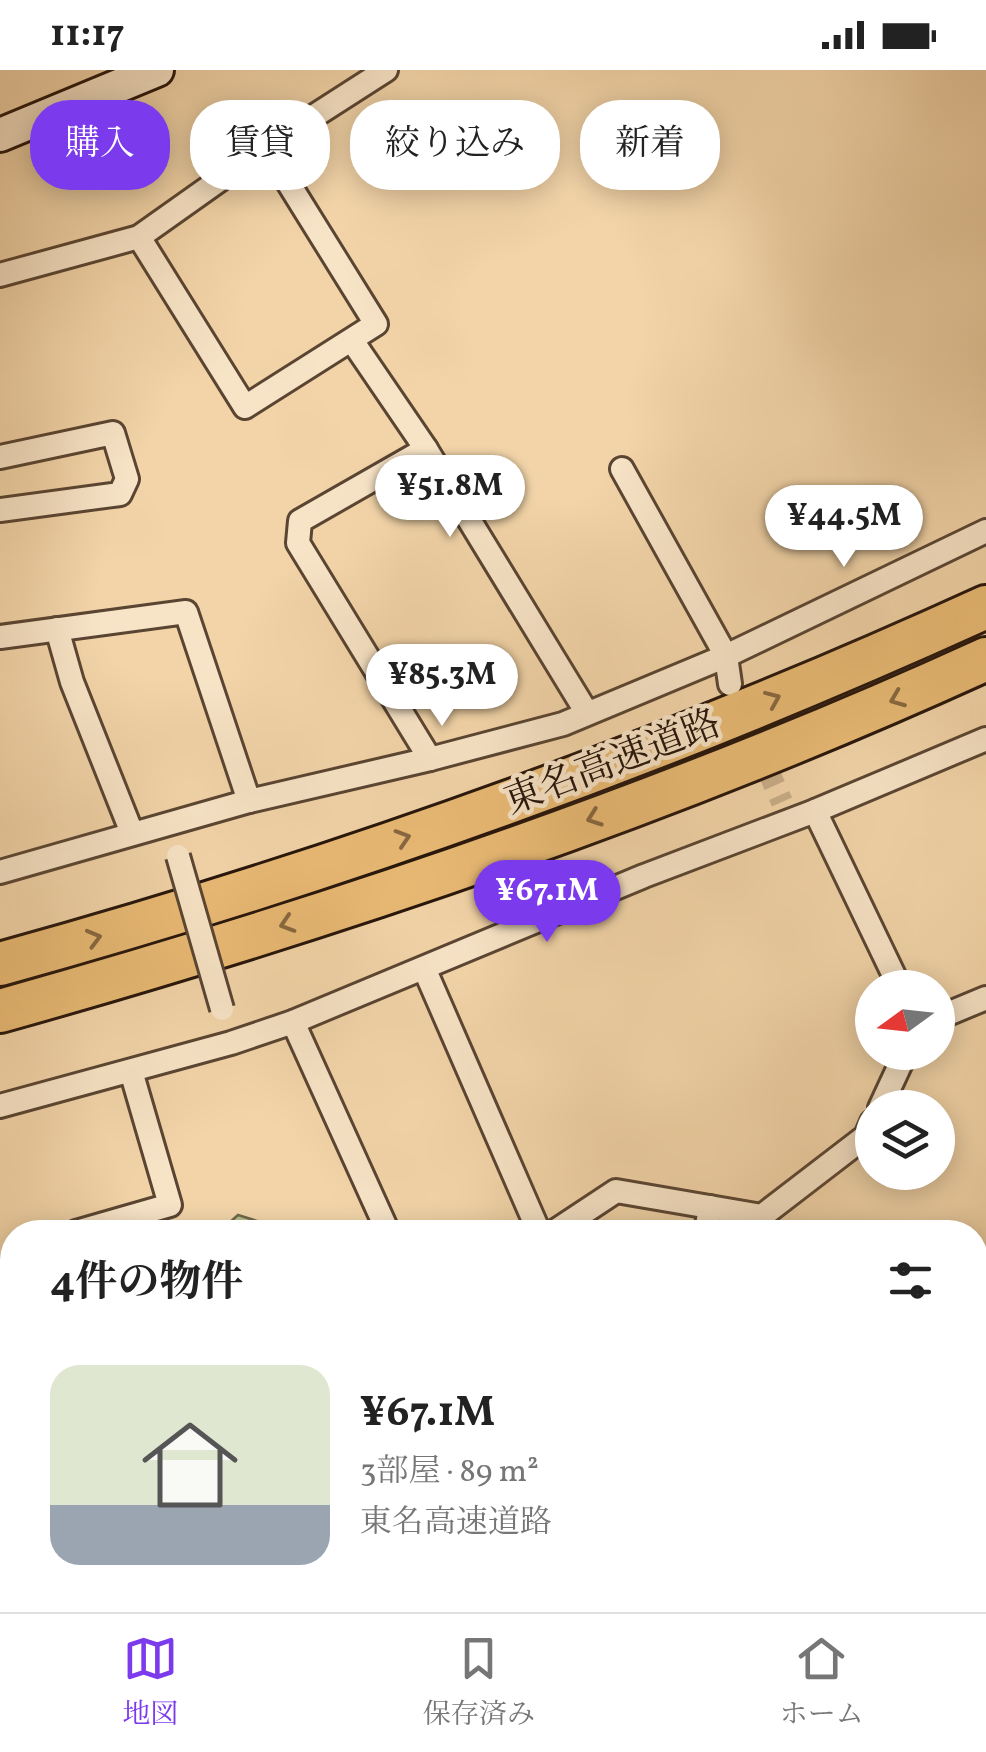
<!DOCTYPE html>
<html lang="ja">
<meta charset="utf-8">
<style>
body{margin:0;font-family:Vollkorn,"Noto Serif JP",serif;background:#f6f6f6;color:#222;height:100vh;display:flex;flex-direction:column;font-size:38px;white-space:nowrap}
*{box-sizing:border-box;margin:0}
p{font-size:32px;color:#767676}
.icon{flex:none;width:55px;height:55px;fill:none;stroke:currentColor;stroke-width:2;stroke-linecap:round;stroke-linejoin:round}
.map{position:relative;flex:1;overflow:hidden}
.side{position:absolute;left:0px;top:1150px;width:988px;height:392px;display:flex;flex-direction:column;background:#fff;border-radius:40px 40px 0 0;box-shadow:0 5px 25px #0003}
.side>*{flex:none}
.guide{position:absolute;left:30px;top:30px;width:928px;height:90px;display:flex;gap:20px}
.needle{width:65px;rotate:255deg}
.buttons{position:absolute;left:855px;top:900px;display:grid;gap:20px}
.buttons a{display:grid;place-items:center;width:100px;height:100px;border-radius:50%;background:#fff;box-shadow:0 5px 25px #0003;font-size:50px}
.price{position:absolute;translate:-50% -85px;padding:0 22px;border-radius:35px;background:#fff;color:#222;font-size:32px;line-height:65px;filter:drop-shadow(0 2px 5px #0008)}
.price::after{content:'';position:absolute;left:50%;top:60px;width:30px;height:22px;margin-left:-15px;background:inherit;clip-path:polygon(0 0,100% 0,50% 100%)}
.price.selected{background:#7c3aed;color:#fff}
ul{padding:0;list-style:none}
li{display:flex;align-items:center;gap:30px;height:250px;padding:0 50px}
li span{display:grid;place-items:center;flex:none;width:280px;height:200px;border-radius:30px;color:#555}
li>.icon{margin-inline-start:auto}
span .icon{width:120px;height:120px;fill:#fffc;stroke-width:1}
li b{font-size:42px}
h2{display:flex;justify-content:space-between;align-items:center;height:120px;padding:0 50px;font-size:42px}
.pill{padding:0 35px;border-radius:40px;background:#fff;box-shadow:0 5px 25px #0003;font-size:35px;line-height:90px}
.pill.selected{background:#7c3aed;color:#fff}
.status{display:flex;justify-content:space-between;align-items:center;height:70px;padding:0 50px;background:#fff;direction:ltr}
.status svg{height:28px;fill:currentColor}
.menu{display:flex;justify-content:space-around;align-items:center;height:140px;border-top:2px solid #e0e0e0;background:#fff;font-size:28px;color:#767676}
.menu a{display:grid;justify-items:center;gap:5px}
.menu .selected{color:#7c3aed}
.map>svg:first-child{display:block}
.green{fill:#b9bd89;stroke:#70694a;stroke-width:2.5}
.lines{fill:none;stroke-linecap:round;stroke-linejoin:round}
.minor-tunnel{stroke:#c9ae89;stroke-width:22;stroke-dasharray:22 11;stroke-linecap:butt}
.minor-casing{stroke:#5a4532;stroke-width:28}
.secondary-casing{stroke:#27150b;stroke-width:38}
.motorway-casing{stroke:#27150b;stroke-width:48}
.minor{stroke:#f7e3c6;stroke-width:22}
.secondary{stroke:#f7e3c6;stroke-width:32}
.motorway{stroke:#e9ba74;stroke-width:42}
.minor-bridge-casing{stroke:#5a4532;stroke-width:28;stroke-linecap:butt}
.minor-bridge{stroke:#f7e3c6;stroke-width:22}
.oneway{stroke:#886840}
.labels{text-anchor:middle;stroke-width:9;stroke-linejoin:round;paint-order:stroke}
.street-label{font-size:38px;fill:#27150b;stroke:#f7e3c6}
</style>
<div class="status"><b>11:17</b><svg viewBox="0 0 49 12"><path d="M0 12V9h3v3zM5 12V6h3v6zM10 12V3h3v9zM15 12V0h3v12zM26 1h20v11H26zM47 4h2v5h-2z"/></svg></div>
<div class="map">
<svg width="986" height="1542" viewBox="0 0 986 1542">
<rect width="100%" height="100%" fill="#f2d4a8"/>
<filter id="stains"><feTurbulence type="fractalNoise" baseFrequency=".002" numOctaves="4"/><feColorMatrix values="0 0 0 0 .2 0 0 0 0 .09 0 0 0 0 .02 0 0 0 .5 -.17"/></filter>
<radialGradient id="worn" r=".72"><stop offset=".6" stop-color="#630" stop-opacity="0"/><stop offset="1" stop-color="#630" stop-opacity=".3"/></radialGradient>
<g class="green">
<path d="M238 1145 292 1162H219Z"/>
<path d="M104 1530H614L615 1542H109Z"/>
</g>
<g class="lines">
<path class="minor-tunnel" d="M739 635 782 732"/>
<defs>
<g id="minor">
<path d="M139 167 245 337 376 254 266 77"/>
<path d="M0 205 139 167 266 77 386 0"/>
<path d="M353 272 426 379 587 643"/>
<path d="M426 379 300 451 298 473 430 689"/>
<path d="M0 387 113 363 127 409 120 424 0 440"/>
<path d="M622 399 726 586 730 614"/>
<path d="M57 559 72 612 132 763"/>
<path d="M0 567 186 542 249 731"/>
<path d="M815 741 900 918"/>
<path d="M0 802 249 731 430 689 563 654 726 586 986 461"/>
<path d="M424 898 539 1162"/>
<path d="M938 948 986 928"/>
<path d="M293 952 388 1162"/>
<path d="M0 1036 231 973 293 952 644 806 815 741 986 669"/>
<path d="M880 1038 906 982"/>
<path d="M76 1162 170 1135 131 1001"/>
<path d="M554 1162 616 1121 762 1146 866 1066 872 1052"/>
<path d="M706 1162 710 1137"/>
<path d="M0 1205 12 1203"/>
<path d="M975 1517 986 1514"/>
<path d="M736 1530 744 1538 800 1542"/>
<path d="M869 1542 871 1539 912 1530"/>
</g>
<path id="secondary" d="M0 65 157 0"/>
<g id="motorway">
<path d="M0 894C337 801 668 682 986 537"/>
<path d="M0 941C335 847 669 734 986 589"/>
</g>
</defs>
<use href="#minor" class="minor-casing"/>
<use href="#secondary" class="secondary-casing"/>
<use href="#motorway" class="motorway-casing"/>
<use href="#minor" class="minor"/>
<use href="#secondary" class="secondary"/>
<use href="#motorway" class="motorway"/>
<defs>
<path id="minor-bridge" d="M178 786 222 939"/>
</defs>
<use href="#minor-bridge" class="minor-bridge-casing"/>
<use href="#minor-bridge" class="minor-bridge"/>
</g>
<defs><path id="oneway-chevron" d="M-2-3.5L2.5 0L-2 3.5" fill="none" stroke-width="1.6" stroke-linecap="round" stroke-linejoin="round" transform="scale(2.5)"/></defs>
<g class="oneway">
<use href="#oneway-chevron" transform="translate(773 629) rotate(-23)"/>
<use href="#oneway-chevron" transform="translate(897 629) rotate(158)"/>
<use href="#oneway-chevron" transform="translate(594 748) rotate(160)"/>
<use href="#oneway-chevron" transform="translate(403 768) rotate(-18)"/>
<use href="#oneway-chevron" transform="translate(287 854) rotate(162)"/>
<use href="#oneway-chevron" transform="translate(94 868) rotate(-15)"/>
</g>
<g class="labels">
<g class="street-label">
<text transform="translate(612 691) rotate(-21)" y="13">東名高速道路</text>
</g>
</g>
<rect width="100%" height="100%" filter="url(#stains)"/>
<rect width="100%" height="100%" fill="url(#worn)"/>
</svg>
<div class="buttons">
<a><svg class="needle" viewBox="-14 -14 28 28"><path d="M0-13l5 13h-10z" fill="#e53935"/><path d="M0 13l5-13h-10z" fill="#767676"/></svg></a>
<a><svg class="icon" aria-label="layers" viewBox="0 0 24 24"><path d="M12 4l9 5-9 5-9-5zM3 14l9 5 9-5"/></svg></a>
</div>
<b class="price" style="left:450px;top:470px">¥51.8M</b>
<b class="price" style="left:844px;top:500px">¥44.5M</b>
<b class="price" style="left:442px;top:659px">¥85.3M</b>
<b class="price selected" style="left:547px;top:875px">¥67.1M</b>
<div class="guide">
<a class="pill selected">購入</a>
<a class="pill">賃貸</a>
<a class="pill">絞り込み</a>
<a class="pill">新着</a>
</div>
<section class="side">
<h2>4件の物件<svg class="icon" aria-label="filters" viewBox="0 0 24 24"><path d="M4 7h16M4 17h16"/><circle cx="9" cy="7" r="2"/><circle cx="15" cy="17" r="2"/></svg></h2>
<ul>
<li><span style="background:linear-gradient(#dfe7d0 70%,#9aa5b1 0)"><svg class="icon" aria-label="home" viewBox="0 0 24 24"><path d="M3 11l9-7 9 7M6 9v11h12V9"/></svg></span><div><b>¥67.1M</b><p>3部屋 · 89 m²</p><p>東名高速道路</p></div></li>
</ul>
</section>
</div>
<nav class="menu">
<a class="selected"><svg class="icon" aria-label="map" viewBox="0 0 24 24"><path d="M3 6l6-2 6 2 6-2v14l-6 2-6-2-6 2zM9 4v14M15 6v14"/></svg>地図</a>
<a><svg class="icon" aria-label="saved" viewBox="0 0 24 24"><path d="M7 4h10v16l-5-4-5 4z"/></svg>保存済み</a>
<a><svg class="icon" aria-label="home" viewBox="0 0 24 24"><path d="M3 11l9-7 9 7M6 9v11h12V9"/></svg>ホーム</a>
</nav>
